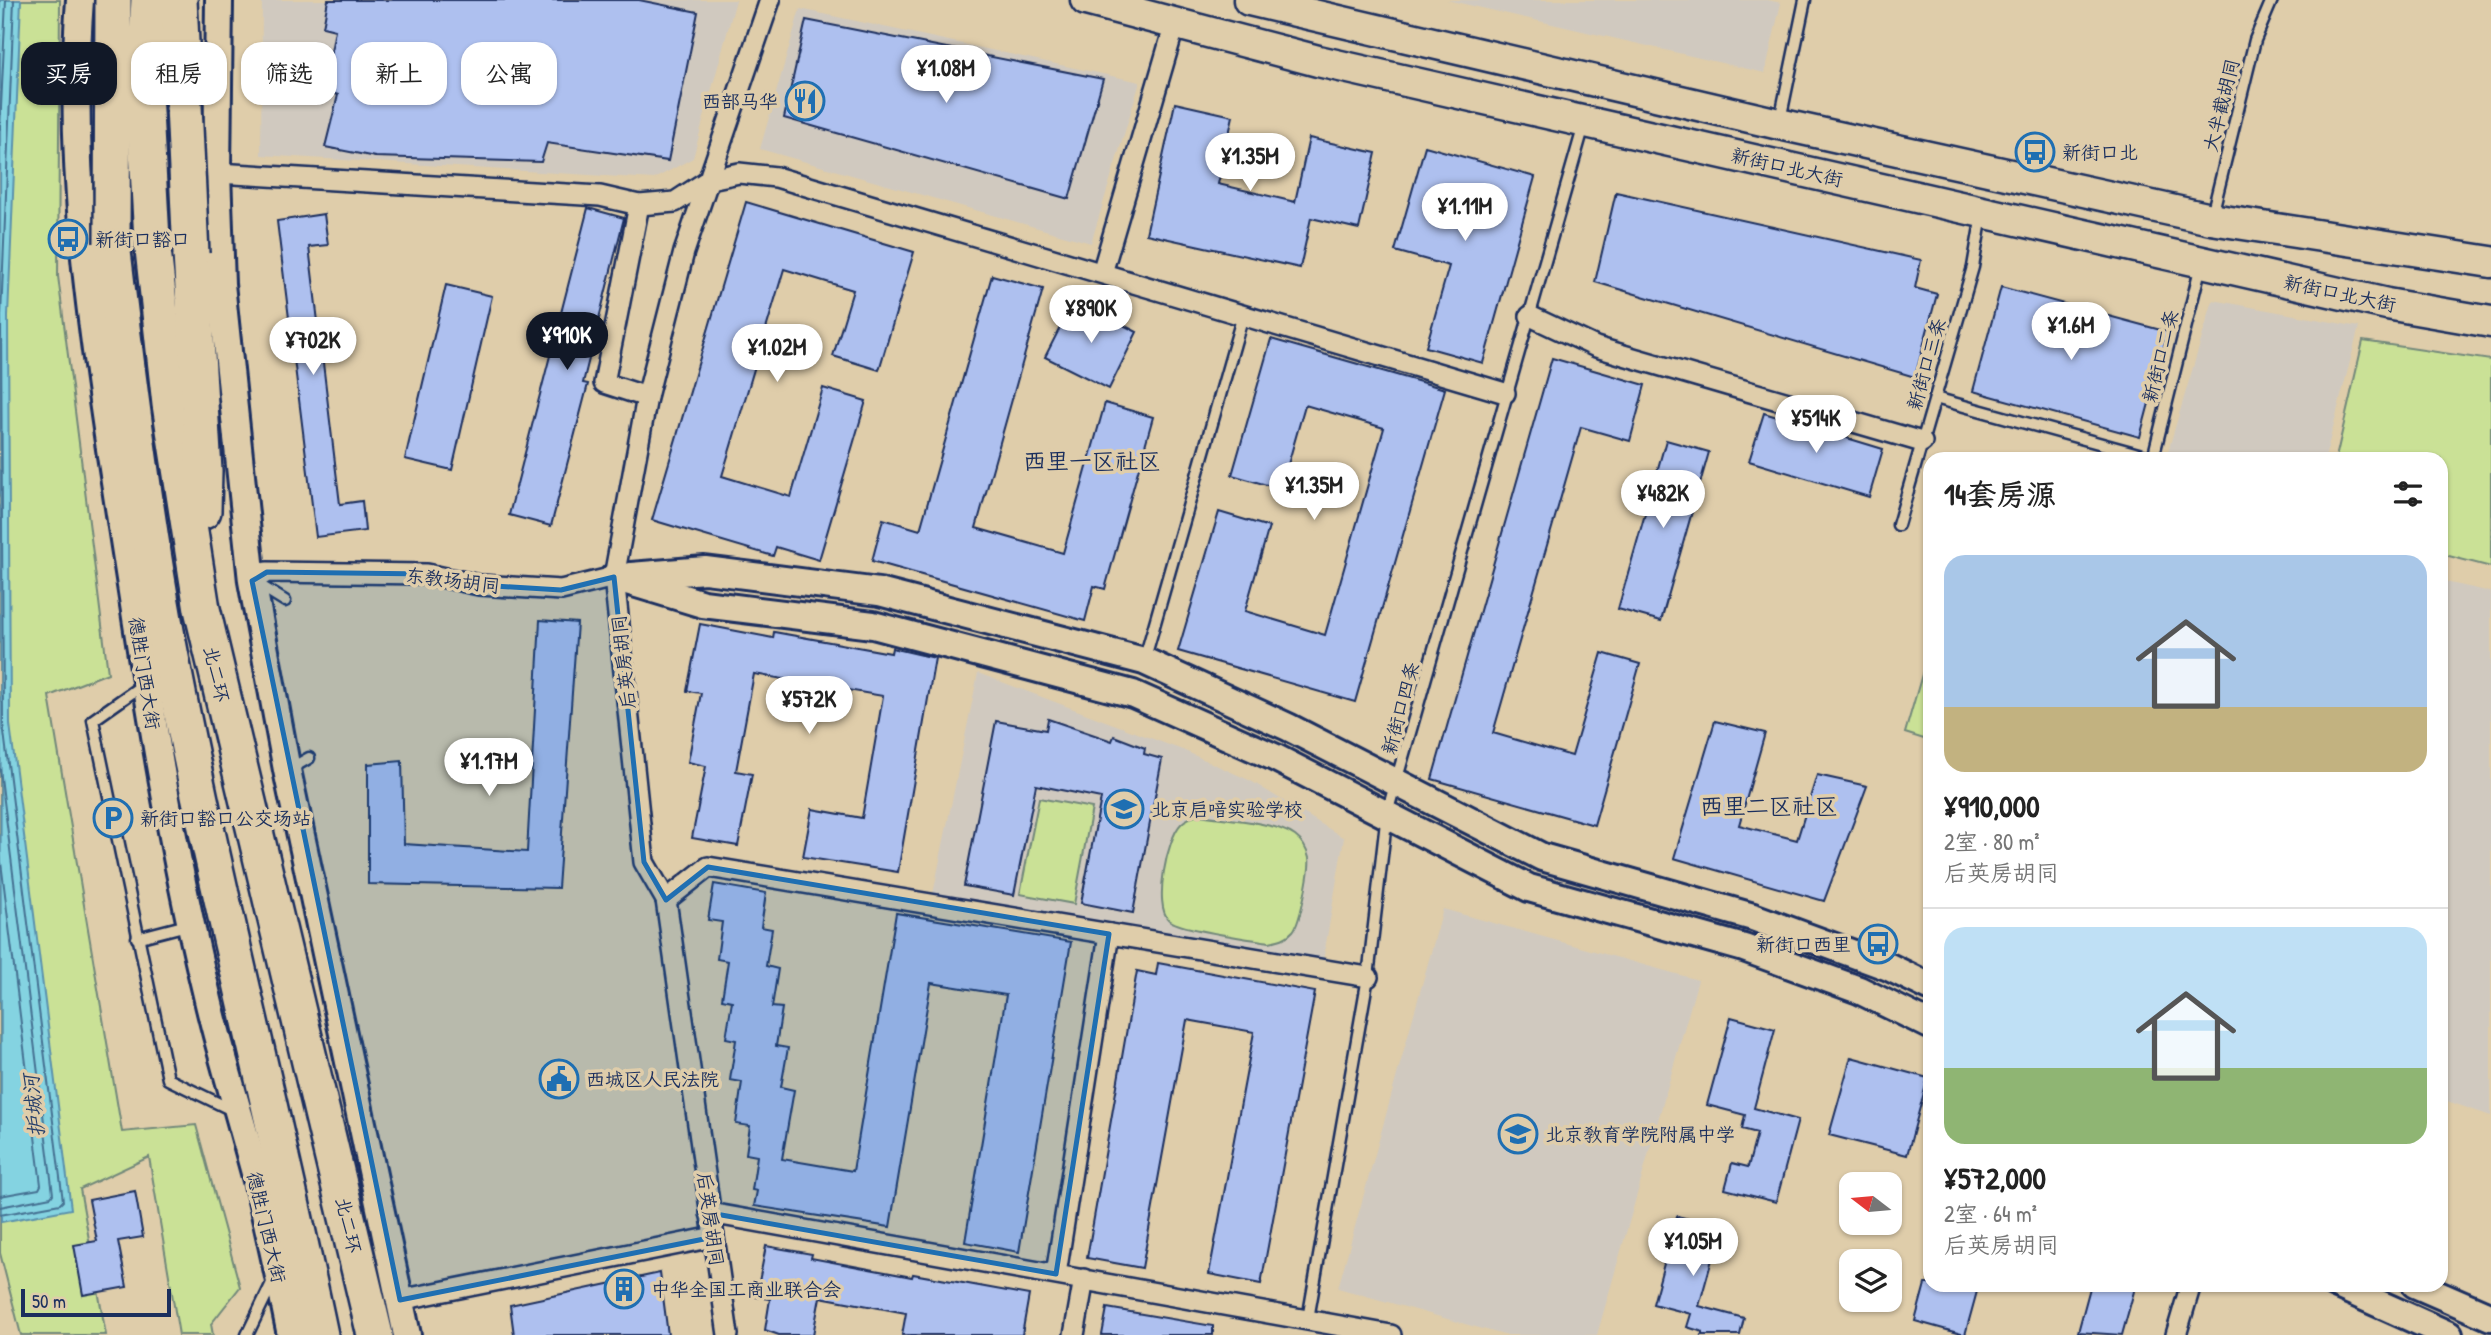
<!DOCTYPE html>
<html lang="zh">
<meta charset="utf-8">
<style>
body{margin:0;font-family:"Patrick Hand","LXGW WenKai TC",sans-serif;background:#f6f6f6;color:#222;height:100vh;display:flex;flex-direction:column;font-size:26px;white-space:nowrap}
*{box-sizing:border-box;margin:0}
p{font-size:23px;color:#767676}
.icon{flex:none;width:38px;height:38px;fill:none;stroke:currentColor;stroke-width:2;stroke-linecap:round;stroke-linejoin:round}
.map{position:relative;flex:1;overflow:hidden}
.details{position:absolute;left:1923px;top:452px;width:525px;height:840px;display:flex;flex-direction:column;background:#fff;border-radius:21px;box-shadow:0 2px 5px #0004}
.details>*{flex:none}
.banner{position:absolute;left:21px;top:42px;width:665px;height:63px;display:flex;gap:14px}
.needle{width:46px;rotate:286deg}
.buttons{position:absolute;left:1839px;top:1172px;display:grid;gap:14px}
.buttons a{display:grid;place-items:center;width:63px;height:63px;border-radius:14px;background:#fff;box-shadow:0 2px 5px #0004;font-size:35px}
.scale{position:absolute;left:21px;bottom:18px;width:150px;box-sizing:border-box;padding-left:7px;border:4px solid #1b2f5e;border-top:0;font-size:19px;line-height:24px;white-space:nowrap;color:#1b2f5e;-webkit-text-stroke:5px #dfcdaa;paint-order:stroke}
.price{position:absolute;translate:-50% -60px;padding:0 16px;border-radius:24px;background:#fff;color:#222;font-size:23px;line-height:46px;filter:drop-shadow(0 2px 4px #0008)}
.price::after{content:'';position:absolute;left:50%;top:42px;width:21px;height:16px;margin-left:-10px;background:inherit;clip-path:polygon(0 0,100% 0,50% 100%)}
.price.selected{background:#111827;color:#fff}
ul{padding:0;list-style:none}
li{display:grid;align-content:center;gap:14px;height:371px;padding:0 21px}
li+li{border-top:2px solid #e0e0e0}
li span{display:grid;place-items:center;height:217px;border-radius:21px;color:#555}
li>.icon{margin-inline-start:auto}
span .icon{width:126px;height:126px;fill:#fffc;stroke-width:1}
li b{font-size:30px}
h2{display:flex;justify-content:space-between;align-items:center;height:84px;padding:0 21px;font-size:30px}
.pill{padding:0 24px;border-radius:21px;background:#fff;box-shadow:0 2px 5px #0004;font-size:24px;line-height:63px}
.pill.selected{background:#111827;color:#fff}
.map>svg:first-child{display:block}
.built{fill:#d0c9bf}
.green{fill:#cae196;stroke:#72887a;stroke-width:2}
.water{fill:#84d3e1;stroke:#5a91ad;stroke-width:2}
.lines{fill:none;stroke-linecap:round;stroke-linejoin:round}
.shore{stroke:#457192;stroke-width:2}
.building{fill:#aec0ef;stroke:#1b2f5e;stroke-width:2}
.lane-casing{stroke:#1b2f5e;stroke-width:15}
.street-casing{stroke:#1b2f5e;stroke-width:24}
.secondary-casing{stroke:#1b2f5e;stroke-width:32}
.primary-casing{stroke:#1b2f5e;stroke-width:35}
.highway-casing{stroke:#1b2f5e;stroke-width:40}
.lane{stroke:#dfcdaa;stroke-width:10}
.street{stroke:#dfcdaa;stroke-width:19}
.secondary{stroke:#dfcdaa;stroke-width:26}
.primary{stroke:#dfcdaa;stroke-width:30}
.highway{stroke:#dfcdaa;stroke-width:35}
.highway-bridge-casing{stroke:#1b2f5e;stroke-width:40;stroke-linecap:butt}
.highway-bridge{stroke:#dfcdaa;stroke-width:35}
.marked{fill:#1f6fb2;fill-opacity:0.2;stroke:#1f6fb2;stroke-width:5;stroke-linejoin:round}
.labels{text-anchor:middle;stroke-width:7;stroke-linejoin:round;paint-order:stroke}
.poi-label{font-size:19px;fill:#1b2f5e;stroke:#dfcdaa;text-anchor:start}
.street-label{font-size:19px;fill:#1b2f5e;stroke:#dfcdaa}
.water-label{font-size:21px;font-style:italic;fill:#263f6b;stroke:#dfcdaa}
.quarter-label{font-size:23px;fill:#1b2f5e;stroke:#dfcdaa}
</style>
<div class="map">
<svg width="2491" height="1335" viewBox="0 0 2491 1335">
<rect width="100%" height="100%" fill="#dfcdaa"/>
<filter id="ink" filterUnits="userSpaceOnUse"><feTurbulence type="fractalNoise" baseFrequency=".0143" numOctaves="2"/><feDisplacementMap in="SourceGraphic" scale="14" xChannelSelector="R" yChannelSelector="G"/><feConvolveMatrix kernelMatrix="1 2 1 2 8 2 1 2 1" color-interpolation-filters="sRGB"/></filter>
<g filter="url(#ink)">
<g class="built">
<path d="M262 0H736L693 158 654 179 261 155Z"/>
<path d="M1447 0H1768L1781 3 1765 73Z"/>
<path d="M800 9 1140 82 1091 243 760 149Z"/>
<path d="M2213 300 2359 327 2325 458H2166Z"/>
<path d="M2441 581 2491 592V1116L2441 1099Z"/>
<path d="M978 673 1185 751 1251 781 1344 838 1323 961 933 894Z"/>
<path d="M1443 909 1698 980 1597 1335H1504L1338 1288Z"/>
</g>
<g class="green">
<path d="M0 0H60L58 276 108 673 49 696 122 1132 196 1125 240 1287 211 1324 213 1335H179L149 1157 80 1189 106 1335H21L0 1253Z"/>
<path d="M2363 341 2491 360V567L2441 554V458H2336Z"/>
<path d="M1930 647V741L1905 733Z"/>
<path d="M1039 798 1092 808 1074 904 1020 894Z"/>
<path d="M1200 815C1224 819 1276 822 1295 836 1302 841 1307 850 1309 858 1311 868 1300 924 1293 931 1286 939 1279 940 1269 942 1251 939 1180 930 1169 920 1153 906 1167 838 1181 824 1187 818 1193 816 1200 815Z"/>
</g>
<path class="water" d="M0 0H21L8 316 10 724 71 1209 1 1222Z"/>
<g class="lines">
<g class="shore">
<path d="M0 129 6 0"/>
<path d="M0 769 53 1194 51 1197 0 1207"/>
<path d="M0 854 41 1185 39 1189 0 1196"/>
<path d="M0 1215 60 1204 63 1201 3 724 1 316 14 0"/>
</g>
</g>
<g class="building">
<path d="M328 0H639L698 12 668 161 547 143 541 162 375 157 325 147 338 95 324 90 335 30 323 27Z"/>
<path d="M806 20 1103 79 1069 199 784 118Z"/>
<path d="M1175 103 1233 116 1218 184 1295 202 1309 138 1376 153 1359 229 1311 218 1300 268 1146 234Z"/>
<path d="M1425 146 1535 177 1483 363 1426 347 1449 266 1395 251Z"/>
<path d="M1616 192 1921 260 1915 288 1937 294 1915 377 1595 282Z"/>
<path d="M746 202 914 252 879 370 833 356 853 290 784 269 722 476 791 497 823 388 866 401 819 560 776 547 773 556 652 520Z"/>
<path d="M588 208 624 218 583 383 588 384 551 526 509 515Z"/>
<path d="M324 214 328 245 309 247 340 504 362 501 365 531 316 537 277 221Z"/>
<path d="M992 275 1043 289 976 528 1063 553 1105 403 1153 417 1105 589 1094 586 1085 621 872 561 883 519 920 530Z"/>
<path d="M446 285 492 296 452 470 405 459Z"/>
<path d="M2001 287 2168 332 2140 437 1973 391Z"/>
<path d="M1074 300 1137 332 1109 389 1045 357Z"/>
<path d="M1271 339 1445 389 1355 702 1178 651 1219 512 1269 527 1245 611 1325 635 1384 428 1305 405 1281 489 1232 475Z"/>
<path d="M1552 358 1645 385 1630 441 1581 427 1493 733 1572 756 1602 653 1640 664 1594 825 1432 779Z"/>
<path d="M1764 413 1883 449 1869 497 1749 461Z"/>
<path d="M1666 440 1709 452 1661 621 1618 609Z"/>
<path d="M540 620 577 623 558 888 368 884V764L402 761 404 844 527 852Z"/>
<path d="M700 624 773 638 774 632 891 653 892 648 935 658 898 872 803 857 812 809 862 818 883 696 754 674 736 771 752 774 738 846 692 838 706 766 688 762 701 693 687 691Z"/>
<path d="M1048 719 1112 741 1114 736 1145 748 1144 754 1162 759 1133 913 1081 903 1101 798 1036 785 1014 895 964 886 996 721 1046 730Z"/>
<path d="M1715 721 1765 733 1739 825 1797 840 1817 775 1867 786 1824 901 1674 858Z"/>
<path d="M714 884 766 893 761 927 772 929 766 966 778 969 772 1007 782 1008 776 1046 788 1048 781 1087 794 1090 782 1159 853 1171 896 913 1071 942 1019 1252 965 1242 1006 995 931 983 890 1227 754 1206 757 1191 752 1190 757 1156 746 1154 750 1126 736 1124 742 1082 730 1080 736 1040 726 1038 732 1001 722 999 728 961 717 959 722 922 708 920Z"/>
<path d="M1158 963 1315 992 1261 1284 1209 1274 1254 1032 1187 1020 1142 1268 1087 1258 1137 971 1156 975Z"/>
<path d="M1731 1017 1775 1029 1754 1108 1798 1120 1776 1202 1725 1189 1732 1163 1748 1167 1757 1133 1742 1129 1745 1115 1707 1105Z"/>
<path d="M1851 1057 1928 1078 1907 1155 1829 1135Z"/>
<path d="M135 1191 143 1237 118 1241 127 1287 83 1295 74 1245 97 1241 89 1200Z"/>
<path d="M1677 1216 1721 1227 1699 1306 1744 1318 1740 1335H1702L1703 1332 1687 1327 1691 1314 1653 1304Z"/>
<path d="M766 1246 812 1254 811 1258 912 1277 913 1274 1029 1295 1022 1335H902L906 1313 820 1297 813 1335H779L765 1330 770 1299 756 1297Z"/>
<path d="M660 1273 668 1335H514L510 1305Z"/>
<path d="M1925 1284H1979L1965 1335 1915 1321Z"/>
<path d="M2091 1284H2136L2122 1335 2078 1332Z"/>
<path d="M1107 1308 1213 1326V1335H1102Z"/>
</g>
<g class="lines">
<defs>
<g id="lane">
<path d="M1780 120 1805 0"/>
<path d="M2212 215 2255 40 2272 0"/>
<path d="M1935 398 2153 458"/>
<path d="M2153 458 2201 265"/>
<path d="M1898 525 1973 267 1982 215"/>
<path d="M256 583 285 601"/>
<path d="M1144 661 1243 315"/>
<path d="M144 684 93 720 168 1079 234 1111"/>
<path d="M288 770 309 758"/>
<path d="M137 938 191 924"/>
<path d="M1308 1319 1368 977 1387 813 1584 125"/>
<path d="M247 1335 274 1279"/>
</g>
<g id="street">
<path d="M217 173 600 196 639 205 675 202 710 179 739 173 776 177 1505 393"/>
<path d="M639 205 604 383 647 397"/>
<path d="M1102 273 1175 24"/>
<path d="M1530 316 1596 347 1922 442"/>
<path d="M252 581 267 572 427 574 479 585 561 590 614 577"/>
<path d="M666 900 708 867 1368 977"/>
<path d="M710 1213 1391 1335"/>
<path d="M1056 1274 1109 934"/>
<path d="M400 1300 714 1237"/>
<path d="M728 1335 666 900 644 862 614 577 647 397 684 252 770 0"/>
<path d="M1074 1335 1084 1279"/>
<path d="M2176 1335 2191 1284"/>
</g>
<g id="secondary">
<path d="M80 0C67 163 91 327 116 488 142 656 166 825 206 991 219 1049 237 1105 252 1162 268 1219 279 1277 291 1335"/>
<path d="M219 0 217 173 221 284 252 581 287 770 407 1335"/>
<path d="M631 576 705 570 879 592 1144 661 1288 727 1542 857 1753 917 1889 967 1930 987"/>
<path d="M614 577 703 604 873 625 1133 694 1274 757 1529 888 1744 948 1859 990 1930 1025"/>
<path d="M2335 1284 2449 1335"/>
<path d="M2415 1284 2491 1317"/>
</g>
<g id="primary">
<path d="M1086 0 1318 61 2387 304 2491 322"/>
<path d="M1249 0 1779 124 2211 219 2491 262"/>
</g>
<g id="highway">
<path d="M152 240 170 404 202 609 375 1335"/>
<path d="M112 243C127 373 143 502 166 631 210 867 271 1100 320 1335"/>
<path d="M191 254 204 471 203 511"/>
</g>
</defs>
<use href="#lane" class="lane-casing"/>
<use href="#street" class="street-casing"/>
<use href="#secondary" class="secondary-casing"/>
<use href="#primary" class="primary-casing"/>
<use href="#highway" class="highway-casing"/>
<use href="#lane" class="lane"/>
<use href="#street" class="street"/>
<use href="#secondary" class="secondary"/>
<use href="#primary" class="primary"/>
<use href="#highway" class="highway"/>
<defs>
<g id="highway-bridge">
<path d="M149 0 144 94 152 240"/>
<path d="M179 0 191 254"/>
<path d="M112 243 113 0"/>
</g>
</defs>
<use href="#highway-bridge" class="highway-bridge-casing"/>
<use href="#highway-bridge" class="highway-bridge"/>
</g>
</g>
<path class="marked" d="M267 572 427 574 479 585 561 590 614 577 644 862 666 900 708 867 1109 934 1056 1274 710 1213 714 1237 400 1300 252 581Z"/>
<defs>
<symbol id="restaurant-ring" viewBox="-11 -11 22 22"><circle r="9.5" fill="#dfcdaa" stroke="#1f6fb2" stroke-width="1.5"/><path d="M-5-6h1v4h1v-4h1v4h1v-4h1v5L-1.5 .5V6h-2V.5L-5-1ZM5-6V6H3V1.5H1.5Q1.5-4 5-6Z" fill="#1f6fb2"/></symbol>
<symbol id="bus-ring" viewBox="-11 -11 22 22"><circle r="9.5" fill="#dfcdaa" stroke="#1f6fb2" stroke-width="1.5"/><path d="M-5-6H5V4H4V6H2V4H-2V6H-4V4H-5ZM-3.5-4V0h7V-4ZM-3.5 1.2v1.5H-2V1.2ZM2 1.2v1.5H3.5V1.2Z" fill="#1f6fb2"/></symbol>
<symbol id="school-ring" viewBox="-11 -11 22 22"><circle r="9.5" fill="#dfcdaa" stroke="#1f6fb2" stroke-width="1.5"/><path d="M0-5L7-2L0 1L-7-2ZM-4 1L0 2.5L4 1V4Q0 6-4 4Z" fill="#1f6fb2"/></symbol>
<symbol id="parking-ring" viewBox="-11 -11 22 22"><circle r="9.5" fill="#dfcdaa" stroke="#1f6fb2" stroke-width="1.5"/><path d="M-3.5-5.5H1a3.5 3.5 0 0 1 0 7H-1V5.5H-3.5ZM-1-3.4V-.6H.8a1.4 1.4 0 0 0 0-2.8Z" fill="#1f6fb2"/></symbol>
<symbol id="civic-ring" viewBox="-11 -11 22 22"><circle r="9.5" fill="#dfcdaa" stroke="#1f6fb2" stroke-width="1.5"/><path d="M-.6-6.5H3V-4.5H.6V-3L4-1V1h2V6H-6V1h2V-1L-.6-3ZM-1.2 2.5V6h2.4V2.5Z" fill="#1f6fb2"/></symbol>
<symbol id="building-ring" viewBox="-11 -11 22 22"><circle r="9.5" fill="#dfcdaa" stroke="#1f6fb2" stroke-width="1.5"/><path d="M-4-6H4V6H1V3H-1V6H-4ZM-2.5-4.3h1.7v1.8h-1.7ZM.8-4.3h1.7v1.8H.8ZM-2.5-1h1.7V.8h-1.7ZM.8-1h1.7V.8H.8Z" fill="#1f6fb2"/></symbol>
</defs>
<g fill-rule="evenodd">
<use href="#restaurant-ring" x="783" y="79" width="44" height="44"/>
<use href="#bus-ring" x="2013" y="130" width="44" height="44"/>
<use href="#bus-ring" x="46" y="217" width="44" height="44"/>
<use href="#school-ring" x="1102" y="787" width="44" height="44"/>
<use href="#parking-ring" x="91" y="796" width="44" height="44"/>
<use href="#bus-ring" x="1856" y="922" width="44" height="44"/>
<use href="#civic-ring" x="537" y="1057" width="44" height="44"/>
<use href="#school-ring" x="1496" y="1112" width="44" height="44"/>
<use href="#building-ring" x="602" y="1267" width="44" height="44"/>
</g>
<g class="labels">
<g class="poi-label">
<text x="778" y="108" text-anchor="end">西部马华</text>
<text x="2062" y="159">新街口北</text>
<text x="95" y="246">新街口豁口</text>
<text x="1151" y="816">北京启喑实验学校</text>
<text x="140" y="825">新街口豁口公交场站</text>
<text x="1851" y="951" text-anchor="end">新街口西里</text>
<text x="586" y="1086">西城区人民法院</text>
<text x="1545" y="1141">北京教育学院附属中学</text>
<text x="651" y="1296">中华全国工商业联合会</text>
</g>
<g class="street-label">
<text transform="translate(2221 105) rotate(-76)" y="7">大半截胡同</text>
<text transform="translate(1787 167) rotate(13)" y="7">新街口北大街</text>
<text transform="translate(2340 293) rotate(12)" y="7">新街口北大街</text>
<text transform="translate(2160 356) rotate(-76)" y="7">新街口二条</text>
<text transform="translate(1926 364) rotate(-74)" y="7">新街口三条</text>
<text transform="translate(453 580) rotate(7)" y="7">东教场胡同</text>
<text transform="translate(623 662) rotate(-96)" y="7">后英房胡同</text>
<text transform="translate(145 673) rotate(81)" y="7">德胜门西大街</text>
<text transform="translate(217 674) rotate(77)" y="7">北二环</text>
<text transform="translate(1400 708) rotate(-75)" y="7">新街口四条</text>
<text transform="translate(711 1219) rotate(82)" y="7">后英房胡同</text>
<text transform="translate(349 1225) rotate(77)" y="7">北二环</text>
<text transform="translate(267 1227) rotate(77)" y="7">德胜门西大街</text>
</g>
<g class="water-label">
<text transform="translate(34 1106) rotate(-96)" y="7">护城河</text>
</g>
<g class="quarter-label">
<text x="1092" y="469">西里一区社区</text>
<text x="1769" y="814">西里二区社区</text>
</g>
</g>
</svg>
<div class="buttons">
<a><svg class="needle" viewBox="-14 -14 28 28"><path d="M0-13l5 13h-10z" fill="#e53935"/><path d="M0 13l5-13h-10z" fill="#767676"/></svg></a>
<a><svg class="icon" aria-label="layers" viewBox="0 0 24 24"><path d="M12 4l9 5-9 5-9-5zM3 14l9 5 9-5"/></svg></a>
</div>
<div class="scale">50 m</div>
<b class="price" style="left:946px;top:105px">¥1.08M</b>
<b class="price" style="left:1250px;top:193px">¥1.35M</b>
<b class="price" style="left:1465px;top:243px">¥1.11M</b>
<b class="price" style="left:1091px;top:345px">¥890K</b>
<b class="price" style="left:2071px;top:362px">¥1.6M</b>
<b class="price selected" style="left:567px;top:372px">¥910K</b>
<b class="price" style="left:313px;top:377px">¥702K</b>
<b class="price" style="left:777px;top:384px">¥1.02M</b>
<b class="price" style="left:1816px;top:455px">¥514K</b>
<b class="price" style="left:1314px;top:522px">¥1.35M</b>
<b class="price" style="left:1663px;top:530px">¥482K</b>
<b class="price" style="left:809px;top:736px">¥572K</b>
<b class="price" style="left:489px;top:798px">¥1.17M</b>
<b class="price" style="left:1693px;top:1278px">¥1.05M</b>
<div class="banner">
<a class="pill selected">买房</a>
<a class="pill">租房</a>
<a class="pill">筛选</a>
<a class="pill">新上</a>
<a class="pill">公寓</a>
</div>
<section class="details">
<h2>14套房源<svg class="icon" aria-label="filters" viewBox="0 0 24 24"><path d="M4 7h16M4 17h16"/><circle cx="9" cy="7" r="2"/><circle cx="15" cy="17" r="2"/></svg></h2>
<ul>
<li><span style="background:linear-gradient(#a9c7e8 70%,#c2b280 0)"><svg class="icon" aria-label="home" viewBox="0 0 24 24"><path d="M3 11l9-7 9 7M6 9v11h12V9"/></svg></span><div><b>¥910,000</b><p>2室 · 80 m²</p><p>后英房胡同</p></div></li>
<li><span style="background:linear-gradient(#bfe0f5 65%,#8fb573 0)"><svg class="icon" aria-label="home" viewBox="0 0 24 24"><path d="M3 11l9-7 9 7M6 9v11h12V9"/></svg></span><div><b>¥572,000</b><p>2室 · 64 m²</p><p>后英房胡同</p></div></li>
</ul>
</section>
</div>
